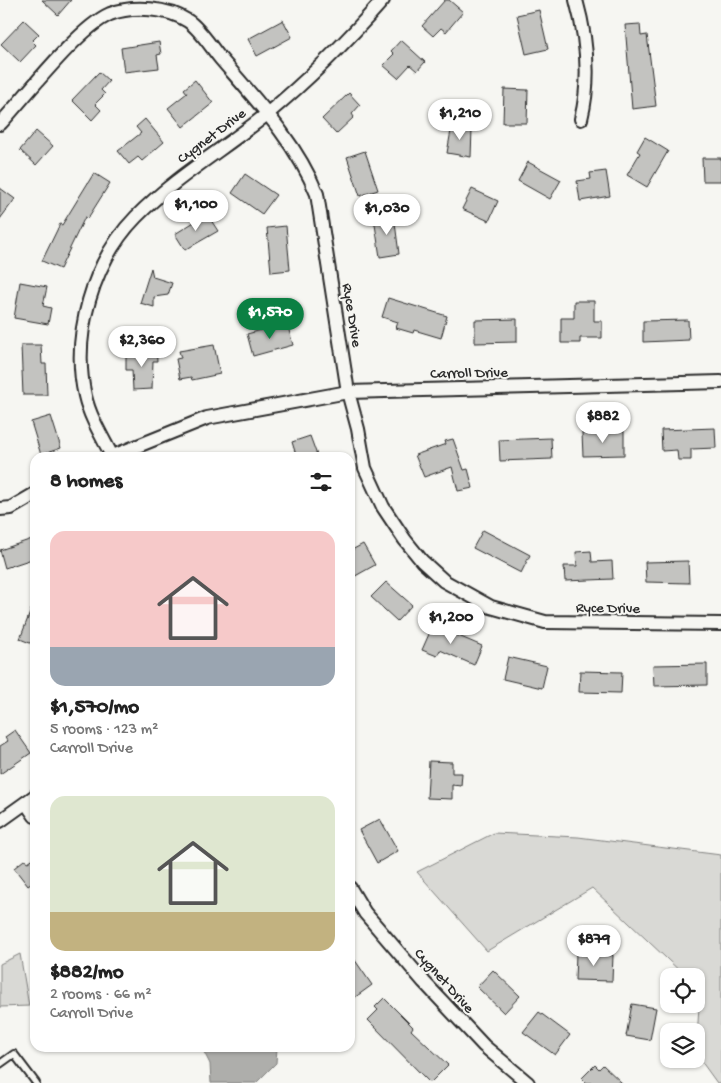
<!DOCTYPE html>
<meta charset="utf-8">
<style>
body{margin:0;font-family:"Gochi Hand",sans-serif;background:#f2f2f2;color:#222;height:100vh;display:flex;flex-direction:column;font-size:19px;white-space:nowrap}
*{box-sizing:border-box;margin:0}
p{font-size:16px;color:#767676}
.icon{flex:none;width:28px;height:28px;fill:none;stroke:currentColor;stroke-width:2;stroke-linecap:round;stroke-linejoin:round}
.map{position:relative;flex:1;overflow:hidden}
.details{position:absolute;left:30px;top:452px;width:325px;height:600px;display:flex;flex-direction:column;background:#fff;border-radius:15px;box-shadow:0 1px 4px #0004}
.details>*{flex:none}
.buttons{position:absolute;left:660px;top:968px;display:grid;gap:10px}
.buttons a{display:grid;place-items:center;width:45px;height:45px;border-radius:10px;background:#fff;box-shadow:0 1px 4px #0004;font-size:25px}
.price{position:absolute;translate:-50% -42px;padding:0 11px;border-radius:18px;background:#fff;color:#222;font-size:16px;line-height:32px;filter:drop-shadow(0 1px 2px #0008)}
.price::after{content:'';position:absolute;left:50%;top:30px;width:15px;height:11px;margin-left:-8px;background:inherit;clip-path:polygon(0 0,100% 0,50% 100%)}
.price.selected{background:#0b8043;color:#fff}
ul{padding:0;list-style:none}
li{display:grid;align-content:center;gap:10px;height:265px;padding:0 20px}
li span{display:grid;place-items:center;height:155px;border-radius:15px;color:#555}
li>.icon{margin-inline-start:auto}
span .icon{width:90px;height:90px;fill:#fffc;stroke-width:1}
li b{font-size:21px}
h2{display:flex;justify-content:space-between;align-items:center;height:60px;padding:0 20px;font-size:21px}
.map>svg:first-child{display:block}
.green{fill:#d9d9d5;stroke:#828280}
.water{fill:#aeaeab;stroke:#7a7a78}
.building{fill:#c3c3c0;stroke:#2b2b2b}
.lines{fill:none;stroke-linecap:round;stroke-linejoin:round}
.service-casing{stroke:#2b2b2b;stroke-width:10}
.minor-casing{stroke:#2b2b2b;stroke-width:16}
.service{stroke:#f6f6f2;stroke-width:6}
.minor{stroke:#f6f6f2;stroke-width:12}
.labels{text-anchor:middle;stroke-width:4;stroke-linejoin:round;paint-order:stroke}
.street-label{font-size:15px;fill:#2b2b2b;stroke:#f6f6f2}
</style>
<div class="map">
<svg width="721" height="1083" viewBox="0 0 721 1083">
<rect width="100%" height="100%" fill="#f6f6f2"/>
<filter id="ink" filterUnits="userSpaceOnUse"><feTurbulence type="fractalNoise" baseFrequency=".02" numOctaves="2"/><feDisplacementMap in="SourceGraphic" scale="10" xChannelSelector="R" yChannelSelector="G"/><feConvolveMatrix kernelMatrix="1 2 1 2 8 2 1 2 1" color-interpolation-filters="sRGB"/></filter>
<g filter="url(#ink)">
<g class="green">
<path d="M494 833 578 837 721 855V1083H717L696 1054 700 991 696 987V976H685L592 888 487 951 417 872Z"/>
<path d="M20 954 29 1006 0 1007V964Z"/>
</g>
<path class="water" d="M202 1048H277L276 1063 256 1083H211L210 1064Z"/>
<g class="building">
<path d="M42 0H71L58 15Z"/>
<path d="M445 0H449L463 12 446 32 441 28 433 36 422 26Z"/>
<path d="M539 10 548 49 526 54 517 15Z"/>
<path d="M24 20 39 34 32 41 36 45 20 62 1 44Z"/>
<path d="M283 20 292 37 257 56 248 39Z"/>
<path d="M640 24 641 36 647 35 656 106 632 109 625 25Z"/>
<path d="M401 40 425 62 417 71 410 65 398 78 383 65 394 54 391 51Z"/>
<path d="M159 42 161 54 157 55 159 68 124 72 121 48Z"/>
<path d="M99 72 109 81 101 90 105 94 95 104 101 110 92 120 72 100Z"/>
<path d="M195 80 213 103 183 127 168 108 187 93 184 89Z"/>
<path d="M504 89 528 90 527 123H503Z"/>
<path d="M349 93 360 105 352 114 354 117 336 134 322 119Z"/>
<path d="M145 119 164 142 142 161 138 157 129 164 118 151 141 133 136 127Z"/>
<path d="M452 125 472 129 471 157 447 153Z"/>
<path d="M36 131 53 146 36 165 20 150Z"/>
<path d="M645 137 668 151 647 187 627 175 640 153 637 151Z"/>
<path d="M365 151 378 190 360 196 347 157Z"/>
<path d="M702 158H721V181H703Z"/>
<path d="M528 162 561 180 550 199 518 181Z"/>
<path d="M606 171 610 196 580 201 577 181 591 179 590 173Z"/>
<path d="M94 173 110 183 88 218 85 217 60 269 42 261 60 224 62 225Z"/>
<path d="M245 174 276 195 262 214 232 193Z"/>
<path d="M0 188 15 199 0 219Z"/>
<path d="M472 189 498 201 489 221 462 209Z"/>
<path d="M207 214 218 231 185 250 175 234Z"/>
<path d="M394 215 399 254 380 257 374 218Z"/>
<path d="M286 226 290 270 271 272 267 228Z"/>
<path d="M151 268 153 277 172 283 168 295 154 297V307L140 303Z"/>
<path d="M20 282 47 287 43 306 51 308 48 324 14 318Z"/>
<path d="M388 298 447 316 441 338 414 330 413 333 396 328 398 322 382 317Z"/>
<path d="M574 301H594V321H602V338H580V343H561V318H574Z"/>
<path d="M517 319V342L475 343V320Z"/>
<path d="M688 320 689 340 643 342V321Z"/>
<path d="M287 323 293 345 253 356 247 334Z"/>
<path d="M21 345H41L42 364H46L47 395H23Z"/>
<path d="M214 345 220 374 192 380 191 377 180 379 176 359 181 358 179 351Z"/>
<path d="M143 347H156L157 361H153L152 389 133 390 132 370H126V356L144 355Z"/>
<path d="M51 416 61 448 41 455 31 422Z"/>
<path d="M715 428 716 448 691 449V460H678L677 450 662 451 661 430Z"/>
<path d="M624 431V455L583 456 582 433Z"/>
<path d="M310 436 318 458H297L292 442Z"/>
<path d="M551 438 552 459 500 461 499 440Z"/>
<path d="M453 439 464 470 468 469 473 488 458 491 452 467 424 477 415 455 446 444 445 441Z"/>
<path d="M483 530 530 555 521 573 473 548Z"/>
<path d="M35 538V558L5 568 0 550Z"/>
<path d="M363 544 375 565 350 579V551Z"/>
<path d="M591 551 592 562 612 561 613 579 565 581 564 566H577L576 552Z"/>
<path d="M688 561 689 583 646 582 645 562Z"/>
<path d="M386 582 412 605 397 621 371 597Z"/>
<path d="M34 602H35V645L20 639Z"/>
<path d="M433 625 482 646 474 665 440 650 437 656 422 650Z"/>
<path d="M508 657 547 666 542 688 503 679Z"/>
<path d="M707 664V685L654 686 653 665Z"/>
<path d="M580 671 622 672 621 693 579 692Z"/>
<path d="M15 730 31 753 0 774V746L8 741 5 737Z"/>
<path d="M429 761 452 762V773H462L461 786 452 785V799L427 798Z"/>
<path d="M380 819 398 851 377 863 359 830Z"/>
<path d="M35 857V881L28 886 14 868 24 860 28 862Z"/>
<path d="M350 953 372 985 350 1001Z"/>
<path d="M576 954 613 955 612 981 575 980Z"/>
<path d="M493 970 520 996 504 1013 477 987Z"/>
<path d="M384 998 413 1027 411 1030 448 1065 430 1083 368 1020 378 1010 375 1007Z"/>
<path d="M632 1004 656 1008 650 1040 626 1036Z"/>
<path d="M539 1012 570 1035 555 1055 523 1032Z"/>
<path d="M595 1065 599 1069 603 1065 622 1083H587L582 1078Z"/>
</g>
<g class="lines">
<defs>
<path id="service" d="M0 1064 14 1054 36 1083"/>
<g id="minor">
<path d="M576 0C587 39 591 79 581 119"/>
<path d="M0 124C26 96 78 28 110 14 133 5 168 8 188 21 200 29 211 47 220 58 256 100 296 142 317 194L348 392 358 429 365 468 383 507 405 540 422 561 444 581 491 607 545 622 721 624"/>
<path d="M108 458 207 418 348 392 721 382"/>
<path d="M113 458C103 438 90 418 85 396 71 335 93 261 136 217 175 177 224 149 267 114 308 80 348 40 383 0"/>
<path d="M0 509 11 508 35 494"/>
<path d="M26 803 35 816"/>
<path d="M0 821 35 796"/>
<path d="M350 888 365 913 424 982 484 1046 528 1083"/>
</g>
</defs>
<use href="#service" class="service-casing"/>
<use href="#minor" class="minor-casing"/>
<use href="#service" class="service"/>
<use href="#minor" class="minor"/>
</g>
</g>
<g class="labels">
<g class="street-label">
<text transform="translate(211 135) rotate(-37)" y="5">Cygnet Drive</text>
<text transform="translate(353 315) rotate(81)" y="5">Ryce Drive</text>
<text transform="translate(469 372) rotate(-1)" y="5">Carroll Drive</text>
<text transform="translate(608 607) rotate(1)" y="5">Ryce Drive</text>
<text transform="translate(445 980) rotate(48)" y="5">Cygnet Drive</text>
</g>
</g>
</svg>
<div class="buttons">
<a><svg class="icon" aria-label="locate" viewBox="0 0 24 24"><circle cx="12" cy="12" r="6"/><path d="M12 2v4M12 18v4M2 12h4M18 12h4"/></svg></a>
<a><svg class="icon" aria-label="layers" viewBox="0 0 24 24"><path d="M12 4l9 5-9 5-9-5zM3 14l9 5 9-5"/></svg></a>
</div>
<b class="price" style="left:460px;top:141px">$1,210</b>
<b class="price" style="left:196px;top:232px">$1,100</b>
<b class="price" style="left:387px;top:236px">$1,030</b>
<b class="price selected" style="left:270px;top:340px">$1,570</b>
<b class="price" style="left:142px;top:368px">$2,360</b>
<b class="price" style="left:603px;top:444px">$882</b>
<b class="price" style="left:451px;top:645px">$1,200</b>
<b class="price" style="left:594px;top:967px">$879</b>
<section class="details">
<h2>8 homes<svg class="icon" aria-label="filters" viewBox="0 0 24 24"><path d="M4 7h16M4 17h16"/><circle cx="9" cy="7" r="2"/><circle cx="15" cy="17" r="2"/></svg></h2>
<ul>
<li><span style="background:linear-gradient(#f6c9c9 75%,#9aa5b1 0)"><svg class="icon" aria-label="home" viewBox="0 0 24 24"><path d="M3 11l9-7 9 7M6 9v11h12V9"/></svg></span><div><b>$1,570/mo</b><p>5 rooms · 123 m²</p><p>Carroll Drive</p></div></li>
<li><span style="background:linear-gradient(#dfe7d0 75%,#c2b280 0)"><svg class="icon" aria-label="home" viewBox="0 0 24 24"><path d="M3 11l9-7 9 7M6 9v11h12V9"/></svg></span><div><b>$882/mo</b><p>2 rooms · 66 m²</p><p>Carroll Drive</p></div></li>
</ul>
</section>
</div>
